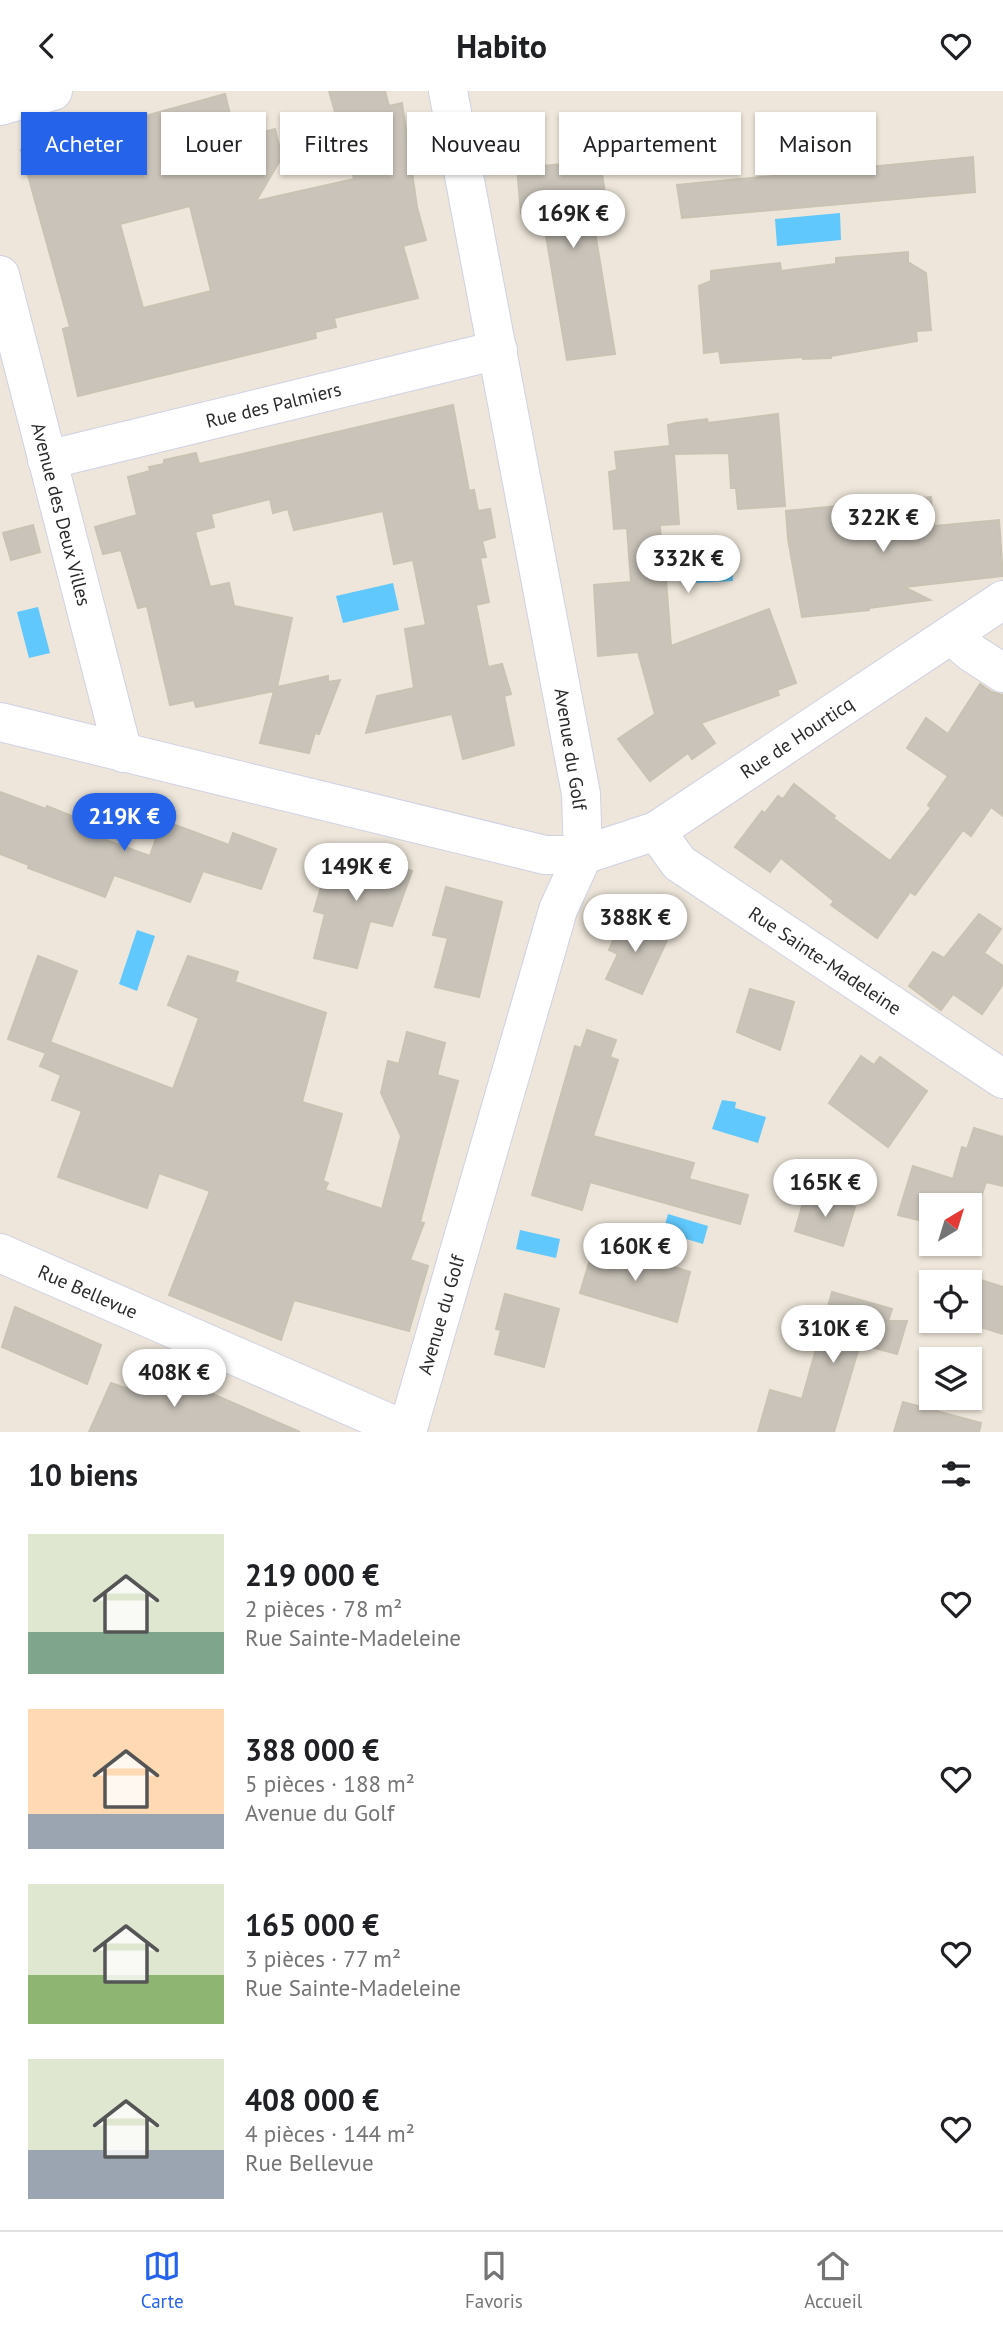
<!DOCTYPE html>
<html lang="fr">
<meta charset="utf-8">
<style>
body{margin:0;font-family:"PT Sans",sans-serif;background:#f6f6f6;color:#202124;height:100vh;display:flex;flex-direction:column;font-size:26px;white-space:nowrap}
*{box-sizing:border-box;margin:0}
p{font-size:23px;color:#757577}
.icon{flex:none;width:38px;height:38px;fill:none;stroke:currentColor;stroke-width:2;stroke-linecap:round;stroke-linejoin:round}
.map{position:relative;height:1341px;overflow:hidden}
.side{display:flex;flex-direction:column;background:#fff;flex:1}
.side>*{flex:none}
.banner{position:absolute;left:21px;top:21px;width:962px;height:63px;display:flex;gap:14px}
.needle{width:46px;rotate:38deg}
.controls{position:absolute;left:919px;top:1102px;display:grid;gap:14px}
.controls a{display:grid;place-items:center;width:63px;height:63px;border-radius:0px;background:#fff;box-shadow:0 2px 5px #0004;font-size:35px}
.price{position:absolute;translate:-50% -60px;padding:0 16px;border-radius:24px;background:#fff;color:#222;font-size:23px;line-height:46px;filter:drop-shadow(0 2px 4px #0008)}
.price::after{content:'';position:absolute;left:50%;top:42px;width:21px;height:16px;margin-left:-10px;background:inherit;clip-path:polygon(0 0,100% 0,50% 100%)}
.price.active{background:#2563eb;color:#fff}
ul{padding:0;list-style:none}
li{display:flex;align-items:center;gap:21px;height:175px;padding:0 28px}
li span{display:grid;place-items:center;flex:none;width:196px;height:140px;border-radius:0px;color:#555}
li>.icon{margin-inline-start:auto}
span .icon{width:84px;height:84px;fill:#fffc;stroke-width:1}
li b{font-size:30px}
h2{display:flex;justify-content:space-between;align-items:center;height:84px;padding:0 28px;font-size:30px}
.tag{padding:0 24px;border-radius:0px;background:#fff;box-shadow:0 2px 5px #0004;font-size:24px;line-height:63px}
.tag.active{background:#2563eb;color:#fff}
header{display:flex;justify-content:space-between;align-items:center;height:91px;padding:0 28px;background:#fff;font-size:32px;font-weight:700}
.tabs{display:flex;justify-content:space-around;align-items:center;height:98px;border-top:2px solid #e0e0e0;background:#fff;font-size:19px;color:#757577}
.tabs a{display:grid;justify-items:center;gap:4px}
.tabs .active{color:#2563eb}
.map>svg:first-child{display:block}
.water{fill:#60c8fc}
.building{fill:#c9c3b9;stroke:#c9c3b3;stroke-width:2;fill-rule:evenodd}
.lines{fill:none;stroke-linecap:round;stroke-linejoin:round}
.minor-casing{stroke:#cfd1e4;stroke-width:40}
.minor{stroke:#fff;stroke-width:38}
.labels{text-anchor:middle;stroke-width:5;stroke-linejoin:round;paint-order:stroke}
.street-label{font-size:19px;fill:#2a2a2a;stroke:#fff}
</style>
<header><svg class="icon" aria-label="back" viewBox="0 0 24 24"><path d="M15 5l-7 7 7 7"/></svg>Habito<svg class="icon" aria-label="heart" viewBox="0 0 24 24"><path d="M12 20l-8-8c-3-5 5-10 8-4 3-6 11-1 8 4z"/></svg></header>
<div class="map">
<svg width="1003" height="1341" viewBox="0 0 1003 1341">
<rect width="100%" height="100%" fill="#eee6da"/>
<g class="water">
<path d="M840 122 841 149 777 155 775 128Z"/>
<path d="M732 472 733 490 696 492 695 473Z"/>
<path d="M393 492 399 519 343 532 336 505Z"/>
<path d="M38 516 50 562 29 567 17 521Z"/>
<path d="M137 839 155 845 137 900 119 893Z"/>
<path d="M722 1009 736 1011 735 1017 766 1026 758 1052 712 1038Z"/>
<path d="M668 1123 708 1135 703 1153 663 1141Z"/>
<path d="M520 1139 560 1148 556 1167 516 1158Z"/>
</g>
<g class="building">
<path d="M329 0H385L389 15 402 12 417 116 426 149 403 155 418 207 334 227 336 236 315 241 316 247 78 305 63 238 70 236 21 59 225 3 236 48 275 38 282 66 256 110 354 88ZM190 115 211 200 143 217 120 133Z"/>
<path d="M973 66 975 101 682 127 677 94Z"/>
<path d="M600 70 607 115 591 116 615 263 567 269 542 121 521 123 517 77Z"/>
<path d="M908 161V171L926 182 931 239 916 240 917 250 831 265V267L803 268V266L721 272 719 260 704 262 699 195 711 190V180L780 172 781 180 836 173V167Z"/>
<path d="M453 314 469 400 474 399 478 420 490 418 495 446 482 450 486 466 480 467 489 511 476 514 488 576 502 573 511 603 504 605 514 654 463 668 452 623 366 642 377 605 414 597 405 538 426 534 413 469 394 473 383 420 294 439 288 418 273 422 270 408 211 423 214 436 195 441 210 496 229 492 234 515 292 527 277 596 328 585V591L340 589 319 643 315 642 309 662 260 652 274 600 196 616 194 609 170 614 147 515 138 517 121 459 103 463 95 436 137 424 128 386 150 380 149 376 164 373V369L196 362 199 373Z"/>
<path d="M778 323 785 415 738 418 736 397H731L729 362 674 363 679 433 660 434 662 488H666L671 555 769 518 796 592 777 599 779 604 701 632 715 652 692 668 688 662 650 690 618 648 655 623 638 561 598 565 594 494 631 491 627 437 614 438 609 381 617 379 615 361 670 355 668 334 676 332 707 328 708 332Z"/>
<path d="M931 406 934 435 999 429 1003 485 904 496 930 509 869 517V519L802 526 788 448 786 420Z"/>
<path d="M33 434 40 461 11 469 3 442Z"/>
<path d="M980 593 992 601 1003 604V725L991 716 971 745 963 739 915 804 910 801 877 847 831 814 834 810 781 767 770 781 735 756 762 720 765 722 778 705 783 708 794 693 835 725 833 727 890 770 931 717 928 714 948 685 907 657 926 627 948 643Z"/>
<path d="M0 701 46 718 47 715 87 731 84 741 150 765 162 729 229 754 233 742 276 758 261 798 203 780 190 811 114 784 105 806 28 777 29 774 0 763Z"/>
<path d="M356 757 388 766 387 773 412 780 392 835 370 830 357 877 314 867 325 823 314 820 332 759 353 764Z"/>
<path d="M446 796 502 811 479 906 435 896 448 847 433 844Z"/>
<path d="M979 823 1001 838 984 862 1003 875V893L982 923 953 903 941 919 909 895 933 861 944 867Z"/>
<path d="M624 825 669 845 642 903 606 888 618 863 609 859Z"/>
<path d="M38 865 77 880 48 957 50 951 173 998 199 927 168 914 188 865 238 881 235 891 326 922 302 1011 342 1023 323 1090 328 1092 325 1099 382 1118 401 1045 381 1002 388 970 399 973 407 941 445 952 437 984 458 990 420 1131 424 1132 410 1169 428 1175 409 1240 294 1209 281 1249 169 1204 210 1100 159 1082 147 1117 58 1086 82 1020 52 1009 61 984 40 975 46 962 8 948Z"/>
<path d="M750 898 794 911 780 959 737 941Z"/>
<path d="M587 939 616 949 610 966 618 969 593 1045 694 1072 689 1088 748 1104 740 1133 590 1091 582 1119 532 1104 575 955 581 957Z"/>
<path d="M861 965 874 974 880 966 927 1000 888 1056 829 1012Z"/>
<path d="M974 1037 1003 1046V1095L986 1091 970 1141V1115H931V1132L898 1124 913 1075 953 1088 962 1056 967 1058Z"/>
<path d="M806 1101 855 1116 843 1155 795 1140Z"/>
<path d="M595 1152 690 1181 677 1231 580 1202Z"/>
<path d="M968 1185 1003 1196V1243L961 1230H970V1192H966Z"/>
<path d="M832 1201 892 1218 888 1230H907L897 1263 860 1253 834 1341H758L770 1299 802 1308 820 1244 808 1241 810 1230H824Z"/>
<path d="M505 1203 559 1218 544 1276 495 1263 501 1239 496 1238Z"/>
<path d="M15 1216 101 1254 87 1293 2 1256Z"/>
<path d="M140 1271 176 1287 300 1341H89L111 1292 129 1298Z"/>
<path d="M903 1311 981 1332 979 1341H894Z"/>
</g>
<g class="lines">
<defs>
<g id="minor">
<path d="M0 15 53 0"/>
<path id="s1" d="M0 184 123 662"/>
<path id="s2" d="M47 369 498 259"/>
<path d="M951 544 972 562 1003 582"/>
<path id="s3" d="M0 631 545 764H583L656 740 1003 509"/>
<path id="s4" d="M656 740 679 772 1003 988"/>
<path id="s5" d="M0 1162 407 1340"/>
<path id="s6" d="M407 1341 558 819 583 764 581 703 448 0"/>
</g>
</defs>
<use href="#minor" class="minor-casing"/>
<use href="#minor" class="minor"/>
</g>
<g class="labels">
<g class="street-label">
<text dy="7" stroke="none"><textPath href="#s2" startOffset="233">Rue des Palmiers</textPath></text>
<text dy="7" stroke="none"><textPath href="#s1" startOffset="247">Avenue des Deux Villes</textPath></text>
<text dy="7" stroke="none"><textPath href="#s3" startOffset="845">Rue de Hourticq</textPath></text>
<text transform="translate(571 658) rotate(81)" y="7">Avenue du Golf</text>
<text dy="7" stroke="none"><textPath href="#s4" startOffset="215">Rue Sainte-Madeleine</textPath></text>
<text dy="7" stroke="none"><textPath href="#s5" startOffset="96">Rue Bellevue</textPath></text>
<text dy="7" stroke="none"><textPath href="#s6" startOffset="122">Avenue du Golf</textPath></text>
</g>
</g>
</svg>
<div class="controls">
<a><svg class="needle" viewBox="-14 -14 28 28"><path d="M0-13l5 13h-10z" fill="#e53935"/><path d="M0 13l5-13h-10z" fill="#757577"/></svg></a>
<a><svg class="icon" aria-label="locate" viewBox="0 0 24 24"><circle cx="12" cy="12" r="6"/><path d="M12 2v4M12 18v4M2 12h4M18 12h4"/></svg></a>
<a><svg class="icon" aria-label="layers" viewBox="0 0 24 24"><path d="M12 4l9 5-9 5-9-5zM3 14l9 5 9-5"/></svg></a>
</div>
<b class="price" style="left:573px;top:159px">169K €</b>
<b class="price" style="left:883px;top:463px">322K €</b>
<b class="price" style="left:688px;top:504px">332K €</b>
<b class="price active" style="left:124px;top:762px">219K €</b>
<b class="price" style="left:356px;top:812px">149K €</b>
<b class="price" style="left:635px;top:863px">388K €</b>
<b class="price" style="left:825px;top:1128px">165K €</b>
<b class="price" style="left:635px;top:1192px">160K €</b>
<b class="price" style="left:833px;top:1274px">310K €</b>
<b class="price" style="left:174px;top:1318px">408K €</b>
<div class="banner">
<a class="tag active">Acheter</a>
<a class="tag">Louer</a>
<a class="tag">Filtres</a>
<a class="tag">Nouveau</a>
<a class="tag">Appartement</a>
<a class="tag">Maison</a>
</div>
</div>
<section class="side">
<h2>10 biens<svg class="icon" aria-label="filters" viewBox="0 0 24 24"><path d="M4 7h16M4 17h16"/><circle cx="9" cy="7" r="2"/><circle cx="15" cy="17" r="2"/></svg></h2>
<ul>
<li><span style="background:linear-gradient(#dfe7d0 70%,#7fa58c 0)"><svg class="icon" aria-label="home" viewBox="0 0 24 24"><path d="M3 11l9-7 9 7M6 9v11h12V9"/></svg></span><div><b>219 000 €</b><p>2 pièces · 78 m²</p><p>Rue Sainte-Madeleine</p></div><svg class="icon" aria-label="heart" viewBox="0 0 24 24"><path d="M12 20l-8-8c-3-5 5-10 8-4 3-6 11-1 8 4z"/></svg></li>
<li><span style="background:linear-gradient(#ffd9b3 75%,#9aa5b1 0)"><svg class="icon" aria-label="home" viewBox="0 0 24 24"><path d="M3 11l9-7 9 7M6 9v11h12V9"/></svg></span><div><b>388 000 €</b><p>5 pièces · 188 m²</p><p>Avenue du Golf</p></div><svg class="icon" aria-label="heart" viewBox="0 0 24 24"><path d="M12 20l-8-8c-3-5 5-10 8-4 3-6 11-1 8 4z"/></svg></li>
<li><span style="background:linear-gradient(#dfe7d0 65%,#8fb573 0)"><svg class="icon" aria-label="home" viewBox="0 0 24 24"><path d="M3 11l9-7 9 7M6 9v11h12V9"/></svg></span><div><b>165 000 €</b><p>3 pièces · 77 m²</p><p>Rue Sainte-Madeleine</p></div><svg class="icon" aria-label="heart" viewBox="0 0 24 24"><path d="M12 20l-8-8c-3-5 5-10 8-4 3-6 11-1 8 4z"/></svg></li>
<li><span style="background:linear-gradient(#dfe7d0 65%,#9aa5b1 0)"><svg class="icon" aria-label="home" viewBox="0 0 24 24"><path d="M3 11l9-7 9 7M6 9v11h12V9"/></svg></span><div><b>408 000 €</b><p>4 pièces · 144 m²</p><p>Rue Bellevue</p></div><svg class="icon" aria-label="heart" viewBox="0 0 24 24"><path d="M12 20l-8-8c-3-5 5-10 8-4 3-6 11-1 8 4z"/></svg></li>
</ul>
</section>
<nav class="tabs">
<a class="active"><svg class="icon" aria-label="map" viewBox="0 0 24 24"><path d="M3 6l6-2 6 2 6-2v14l-6 2-6-2-6 2zM9 4v14M15 6v14"/></svg>Carte</a>
<a><svg class="icon" aria-label="saved" viewBox="0 0 24 24"><path d="M7 4h10v16l-5-4-5 4z"/></svg>Favoris</a>
<a><svg class="icon" aria-label="home" viewBox="0 0 24 24"><path d="M3 11l9-7 9 7M6 9v11h12V9"/></svg>Accueil</a>
</nav>
